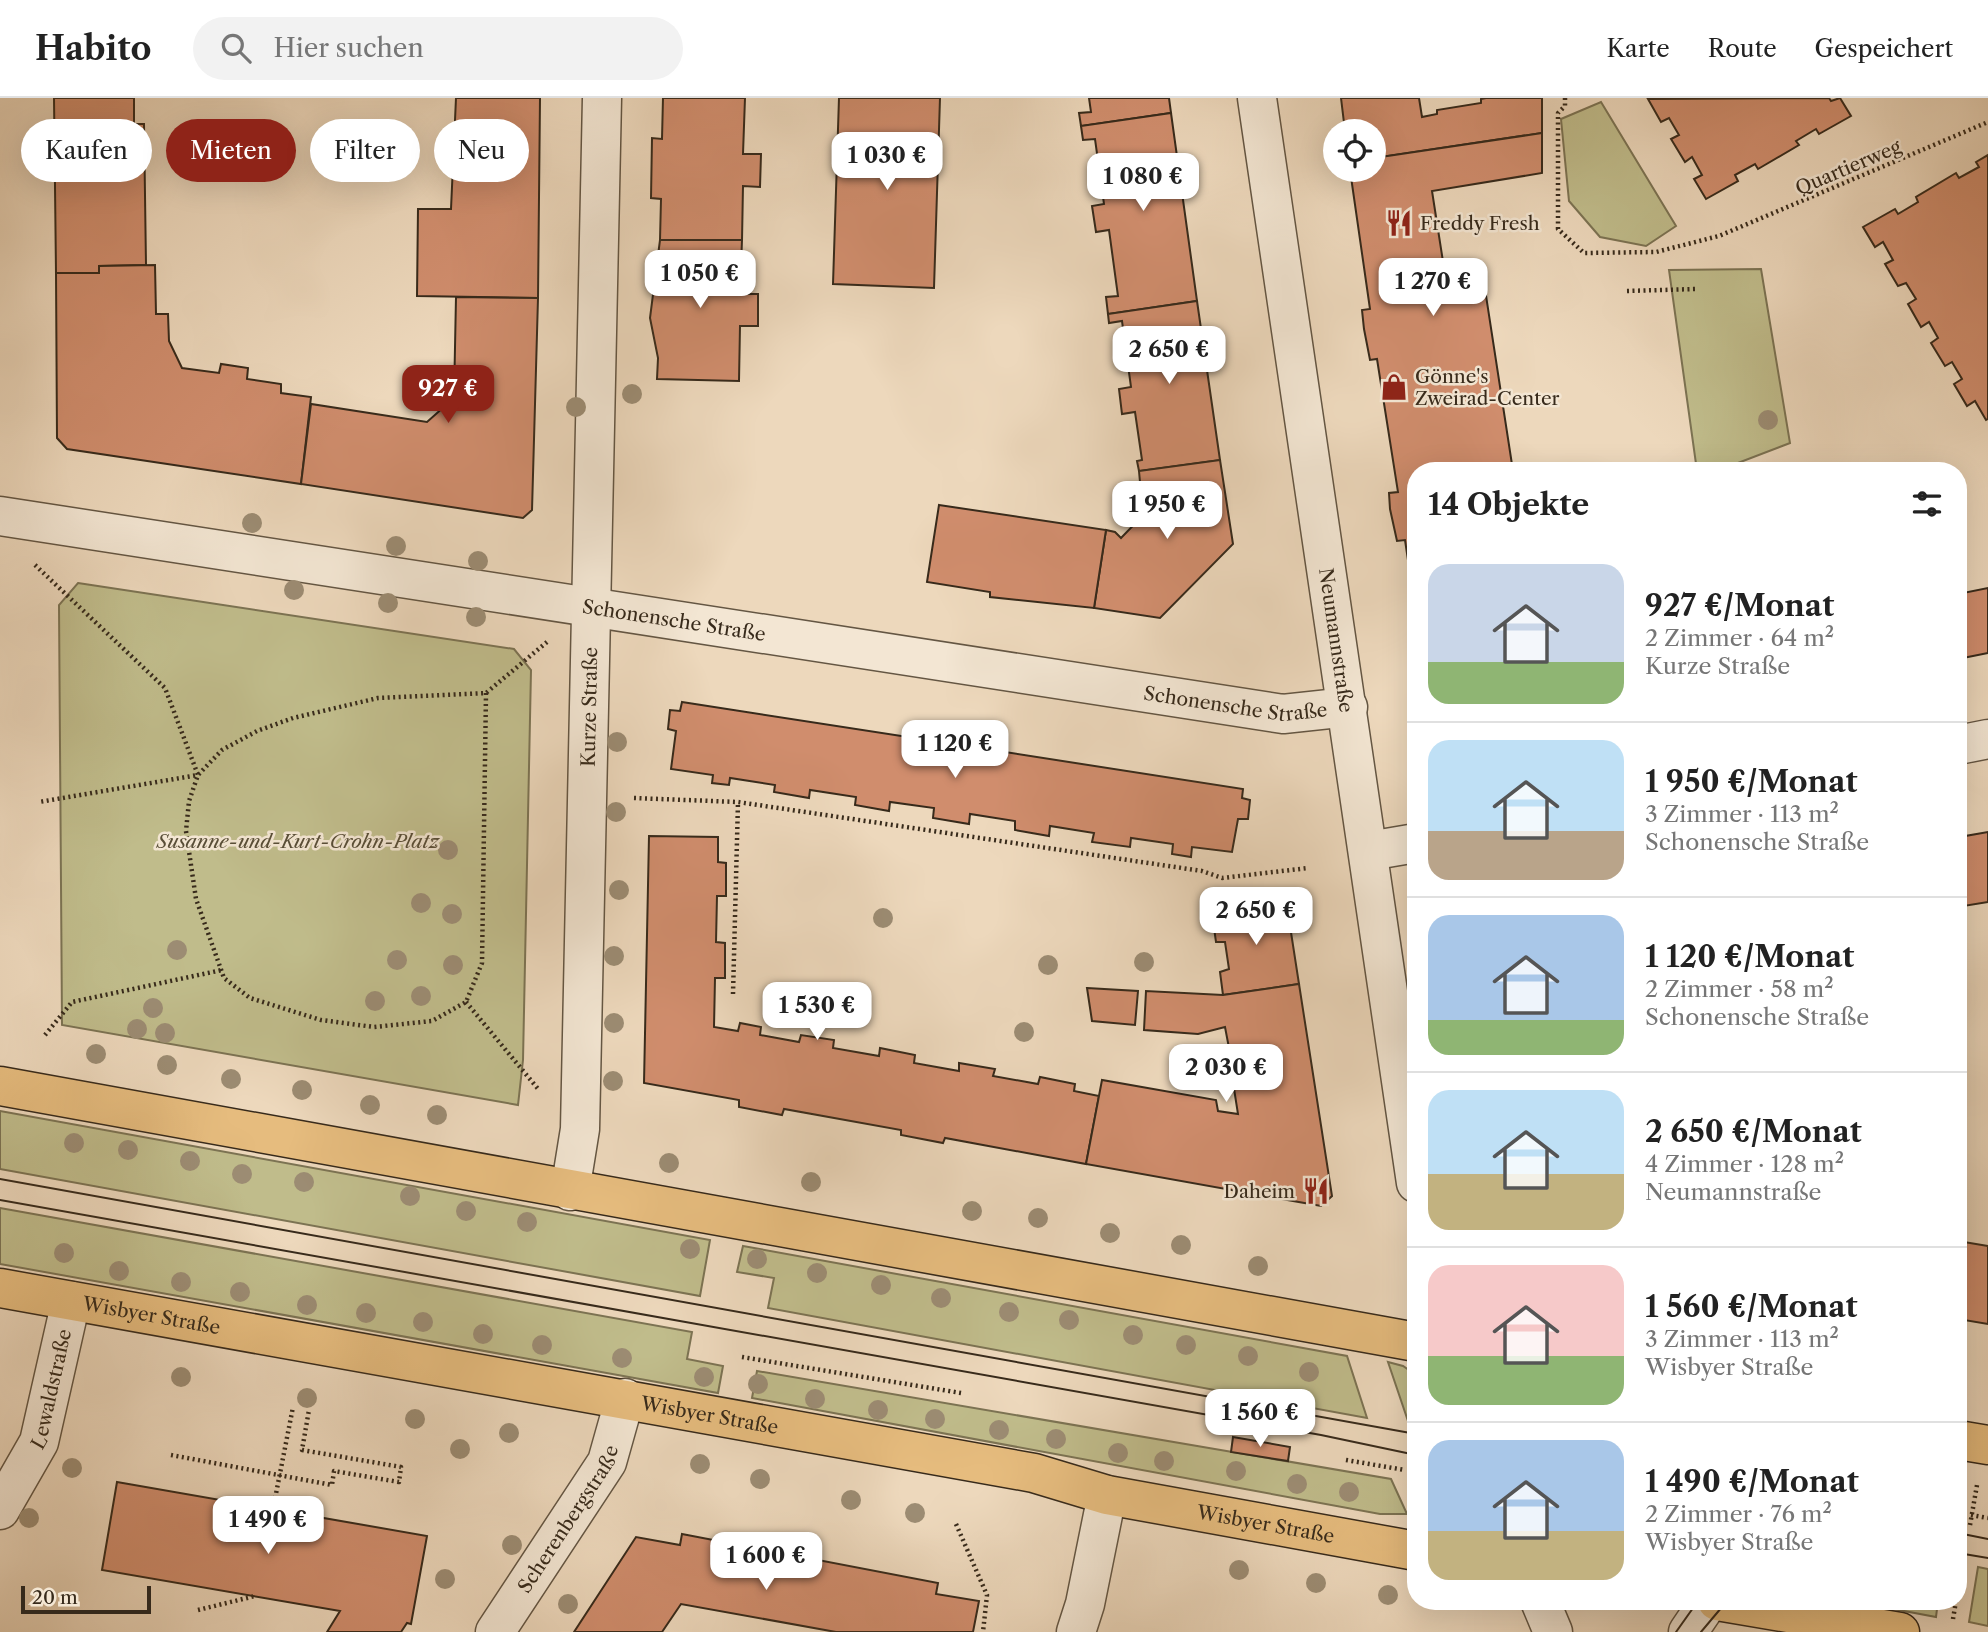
<!DOCTYPE html>
<html lang="de">
<meta charset="utf-8">
<style>
body{margin:0;font-family:"Libre Caslon Text",serif;background:#f2f2f2;color:#222;height:100vh;display:flex;flex-direction:column;font-size:26px;white-space:nowrap}
*{box-sizing:border-box;margin:0}
p{font-size:23px;color:#767676}
.icon{flex:none;width:38px;height:38px;fill:none;stroke:currentColor;stroke-width:2;stroke-linecap:round;stroke-linejoin:round}
.map{position:relative;flex:1;overflow:hidden}
.side{position:absolute;left:1407px;top:364px;width:560px;height:1148px;display:flex;flex-direction:column;background:#fff;border-radius:28px;box-shadow:0 7px 28px #0002}
.side>*{flex:none}
.top-card{position:absolute;left:21px;top:21px;width:665px;height:63px;display:flex;gap:14px}
.controls{position:absolute;left:1323px;top:21px;display:grid;gap:14px}
.controls a{display:grid;place-items:center;width:63px;height:63px;border-radius:50%;background:#fff;box-shadow:0 7px 28px #0002;font-size:35px}
.scale{position:absolute;left:21px;bottom:18px;width:130px;box-sizing:border-box;padding-left:7px;border:4px solid #372a1b;border-top:0;font-size:19px;line-height:24px;white-space:nowrap;color:#372a1b;-webkit-text-stroke:5px #f3e6d3;paint-order:stroke}
.price{position:absolute;translate:-50% -60px;padding:0 16px;border-radius:14px;background:#fff;color:#222;font-size:23px;line-height:46px;filter:drop-shadow(0 2px 4px #0008)}
.price::after{content:'';position:absolute;left:50%;top:42px;width:21px;height:16px;margin-left:-10px;background:inherit;clip-path:polygon(0 0,100% 0,50% 100%)}
.price.on{background:#8f2418;color:#fff}
ul{padding:0;list-style:none}
li{display:flex;align-items:center;gap:21px;height:175px;padding:0 21px}
li+li{border-top:2px solid #e0e0e0}
li span{display:grid;place-items:center;flex:none;width:196px;height:140px;border-radius:21px;color:#555}
li>.icon{margin-inline-start:auto}
span .icon{width:84px;height:84px;fill:#fffc;stroke-width:1}
li b{font-size:30px}
h2{display:flex;justify-content:space-between;align-items:center;height:84px;padding:0 21px;font-size:30px}
.tag{padding:0 24px;border-radius:32px;background:#fff;box-shadow:0 7px 28px #0002;font-size:24px;line-height:63px}
.tag.on{background:#8f2418;color:#fff}
header{display:flex;align-items:center;gap:42px;box-sizing:border-box;height:98px;padding:0 35px;background:#fff;border-bottom:2px solid #e0e0e0}
header strong{font-size:33px}
nav{display:flex;gap:38px;margin-inline-start:auto;font-size:24px}
.search{width:490px;height:63px;background:#f2f2f2;display:flex;align-items:center;gap:18px;box-sizing:border-box;padding:0 24px;border-radius:38px;color:#767676;font-size:26px}
.map>svg:first-child{display:block}
.green{fill:#c0bc8b;stroke:#7c7353;stroke-width:2}
.building{fill:#d08d6d;stroke:#372a1b;stroke-width:2}
.lines{fill:none;stroke-linecap:round;stroke-linejoin:round}
.minor-casing{stroke:#645643;stroke-width:41}
.major-casing{stroke:#372a1b;stroke-width:41}
.path{stroke:#372a1b;stroke-width:4.5;stroke-dasharray:2 3.5;stroke-linecap:butt}
.minor{stroke:#f3e6d3;stroke-width:38}
.major{stroke:#e6bc7e;stroke-width:38}
.tram{stroke:#372a1b;stroke-width:2}
.tree{fill:#9c8c73}
.labels{text-anchor:middle;stroke-width:5;stroke-linejoin:round;paint-order:stroke}
.street-label{font-size:19px;fill:#372a1b;stroke:#f3e6d3}
.poi-label{font-size:19px;fill:#372a1b;stroke:#f3e6d3;text-anchor:start}
.park-label{font-size:19px;font-style:italic;fill:#594e37;stroke:#f3e6d3}
</style>
<header>
<strong>Habito</strong>
<div class="search"><svg class="icon" aria-label="search" viewBox="0 0 24 24"><circle cx="10" cy="10" r="6"/><path d="M15 15l6 6"/></svg>Hier suchen</div>
<nav><a>Karte</a><a>Route</a><a>Gespeichert</a></nav>
</header>
<div class="map">
<svg width="1988" height="1534" viewBox="0 0 1988 1534">
<rect width="100%" height="100%" fill="#edd8bc"/>
<filter id="stains"><feTurbulence type="fractalNoise" baseFrequency=".00286" numOctaves="4"/><feColorMatrix values="0 0 0 0 .2 0 0 0 0 .09 0 0 0 0 .02 0 0 0 .5 -.17"/></filter>
<radialGradient id="worn" r=".72"><stop offset=".6" stop-color="#630" stop-opacity="0"/><stop offset="1" stop-color="#630" stop-opacity=".3"/></radialGradient>
<g class="green">
<path d="M1601 4 1676 128 1646 148 1600 139 1569 103 1561 21Z"/>
<path d="M1761 171 1790 345 1717 373H1697L1669 172Z"/>
<path d="M78 485 514 551 531 572 523 962 518 1007 62 927 59 507Z"/>
<path d="M0 1013 710 1142 700 1198 0 1071Z"/>
<path d="M0 1110 692 1234 687 1261 723 1268 718 1295 0 1166Z"/>
<path d="M743 1148 1347 1258 1367 1320 768 1210 774 1180 737 1174Z"/>
<path d="M1388 1264 1403 1268 1416 1277V1326H1409Z"/>
<path d="M757 1273 1391 1381 1407 1416H1380L752 1300Z"/>
<path d="M1978 1469 1988 1471V1528L1969 1524Z"/>
<path d="M1851 1503H1938L1936 1519Z"/>
</g>
<g class="building">
<path d="M54 0H134V26H144L146 167 99 168V175H56Z"/>
<path d="M456 0H540L538 200 417 198 418 111H451Z"/>
<path d="M663 0H745L743 56H761L760 89 743 88 742 142H660L661 101 651 100 652 40 662 41Z"/>
<path d="M839 0H940L934 190 833 186Z"/>
<path d="M1089 0H1169L1171 15 1081 28 1079 15 1091 14Z"/>
<path d="M1341 0H1419L1422 19 1437 16V12L1481 5V1L1486 0H1542V35L1374 60V33H1345Z"/>
<path d="M1829 0 1831 3 1840 0 1851 18 1819 36 1816 31 1796 43 1799 47 1758 71 1755 66 1735 77 1738 83 1706 101 1694 81 1702 77 1692 59 1685 64 1671 41 1679 37 1669 20 1661 24 1648 1Z"/>
<path d="M1171 15 1197 203 1108 216 1106 199 1118 198 1109 132 1096 134 1092 108 1104 106 1095 41 1083 42 1081 28Z"/>
<path d="M1542 35V75L1432 93 1444 170 1481 165 1513 373H1416L1415 509 1405 442 1397 443 1390 411 1389 395 1398 394 1377 261 1370 262 1364 231 1362 212 1370 211 1350 72H1374V60Z"/>
<path d="M1988 57V321L1986 322 1975 303 1967 308 1954 286 1962 281 1952 264 1945 268 1931 245 1938 240 1929 224 1921 229 1908 206 1916 201 1906 185 1898 188 1885 166 1893 162 1883 144 1875 149 1863 129 1895 111 1898 116 1918 104 1916 99 1956 75 1959 80 1979 69 1976 64Z"/>
<path d="M660 142H742L740 196H758V228H740L739 283 657 281 658 260 650 220Z"/>
<path d="M155 167 156 216H168L169 243 182 270 219 275 221 266 248 270 247 281 281 286V295L311 299 301 386 67 351 57 340 56 175H99V168Z"/>
<path d="M456 199 538 200 532 412 523 420 301 386 311 306 427 324 454 300Z"/>
<path d="M1197 203 1220 362 1139 373 1137 363 1142 362 1135 314 1122 316 1119 291 1131 289 1122 223 1109 225 1108 216Z"/>
<path d="M1220 362 1233 446 1160 520 1094 510 1106 432 1115 434 1121 440 1153 407 1148 402 1145 384H1140L1139 373Z"/>
<path d="M939 407 1106 432 1094 510 990 499V494L927 484Z"/>
<path d="M1988 490V555L1958 561V496Z"/>
<path d="M682 604 1243 691 1242 700 1250 702 1248 721H1238L1232 754 1192 749 1191 759 1172 756 1173 746 1131 740 1130 749 1092 744 1094 735 1050 728 1049 738 1015 732V723L970 716 969 726 933 720 934 710 890 704 889 713 855 707 856 699 810 692 809 700 774 694 775 687 730 680 729 687 712 685 713 677 671 671 676 633 668 631 670 612 680 613Z"/>
<path d="M1963 731 1965 738 1988 734V804L1963 808V813L1958 814V732Z"/>
<path d="M649 738 718 739V764L726 765V798H717L716 844 725 845V880H715L714 929 738 933 740 925 761 929 760 937 799 944 801 937 834 942 833 950 879 958 880 950 915 957 914 965 959 973V965L995 971 993 978 1038 986 1040 979 1075 986 1074 993 1099 998 1086 1066 945 1040 943 1045 901 1037V1032L784 1011 782 1017 739 1009V1002L644 985Z"/>
<path d="M1286 802 1299 886 1223 897 1220 874 1229 871 1225 844H1216L1212 816 1221 814V811Z"/>
<path d="M1299 886 1332 1098 1321 1108 1086 1066 1102 982 1216 1002 1218 1013 1238 1016 1232 978 1225 977 1221 951 1229 950 1225 929 1198 936 1144 932 1146 893 1223 897Z"/>
<path d="M1087 890 1138 893 1135 927 1092 923Z"/>
<path d="M1958 1143 1988 1148V1226L1958 1221Z"/>
<path d="M1233 1339 1290 1349 1288 1363 1231 1354Z"/>
<path d="M117 1384 427 1438 411 1526 407 1525 401 1534H327L340 1513 102 1472Z"/>
<path d="M682 1436 938 1485 936 1496 979 1503 973 1534H836L681 1506 662 1534H574L636 1439 680 1447Z"/>
</g>
<g class="lines">
<defs>
<g id="minor">
<path id="s1" d="M1257 0 1416 1085"/>
<path id="s2" d="M0 418 1283 616 1348 609"/>
<path d="M1958 647 1988 641"/>
<path d="M1369 753 1416 745"/>
<path id="s3" d="M570 1093 580 1031 602 0"/>
<path id="s4" d="M0 1412 39 1344 71 1203"/>
<path d="M1540 1503 1553 1534"/>
<path id="s5" d="M495 1534 607 1364 625 1300"/>
<path d="M1076 1534 1085 1506 1107 1397"/>
<path d="M1688 1534 1709 1503"/>
</g>
<g id="major">
<path d="M0 988 1416 1244"/>
<path id="s6" d="M0 1190 1034 1375 1107 1397 1416 1453"/>
<path d="M1958 1342 1988 1347"/>
<path d="M1717 1503 1900 1534"/>
</g>
</defs>
<use href="#minor" class="minor-casing"/>
<use href="#major" class="major-casing"/>
<g class="path">
<path d="M1565 0V8L1558 15V131L1584 155 1656 154 1719 138 1988 24"/>
<path d="M1627 193 1696 191"/>
<path d="M35 467 165 590 198 677 39 704"/>
<path d="M486 595 482 865 466 904 432 923 374 929 321 922 250 900 224 880 196 801 186 733 189 703 198 677 222 652 257 633 293 620 378 600 486 595 547 544"/>
<path d="M634 700 738 704 1202 773 1222 780 1308 770"/>
<path d="M733 896 738 704"/>
<path d="M466 904 539 992"/>
<path d="M45 937 72 904 222 872"/>
<path d="M742 1259 961 1295"/>
<path d="M171 1357 332 1387 334 1373 399 1384 401 1369 302 1352 309 1312"/>
<path d="M1346 1362 1405 1372"/>
<path d="M273 1411 293 1309"/>
<path d="M1971 1417 1988 1420"/>
<path d="M956 1426 987 1497 983 1534"/>
<path d="M1970 1427 1977 1387"/>
<path d="M1958 1490 1963 1466"/>
<path d="M198 1512 255 1498"/>
<path d="M1953 1521 1956 1503"/>
</g>
<use href="#minor" class="minor"/>
<use href="#major" class="major"/>
<g class="tram">
<path d="M0 1081 1416 1336"/>
<path d="M0 1102 1321 1337 1416 1357"/>
<path d="M1958 1435 1988 1441"/>
<path d="M1958 1455 1988 1460"/>
<path d="M1676 1534 1698 1503"/>
<path d="M1701 1534 1727 1503"/>
</g>
</g>
<g class="tree">
<circle cx="632" cy="296" r="10"/>
<circle cx="576" cy="309" r="10"/>
<circle cx="1768" cy="322" r="10"/>
<circle cx="252" cy="425" r="10"/>
<circle cx="396" cy="448" r="10"/>
<circle cx="478" cy="463" r="10"/>
<circle cx="294" cy="492" r="10"/>
<circle cx="388" cy="505" r="10"/>
<circle cx="476" cy="519" r="10"/>
<circle cx="617" cy="644" r="10"/>
<circle cx="616" cy="714" r="10"/>
<circle cx="448" cy="752" r="10"/>
<circle cx="619" cy="792" r="10"/>
<circle cx="421" cy="805" r="10"/>
<circle cx="452" cy="816" r="10"/>
<circle cx="883" cy="820" r="10"/>
<circle cx="177" cy="852" r="10"/>
<circle cx="614" cy="858" r="10"/>
<circle cx="397" cy="862" r="10"/>
<circle cx="1144" cy="864" r="10"/>
<circle cx="453" cy="867" r="10"/>
<circle cx="1048" cy="867" r="10"/>
<circle cx="421" cy="898" r="10"/>
<circle cx="805" cy="901" r="10"/>
<circle cx="375" cy="903" r="10"/>
<circle cx="153" cy="910" r="10"/>
<circle cx="614" cy="925" r="10"/>
<circle cx="137" cy="931" r="10"/>
<circle cx="1024" cy="934" r="10"/>
<circle cx="165" cy="935" r="10"/>
<circle cx="96" cy="956" r="10"/>
<circle cx="167" cy="967" r="10"/>
<circle cx="231" cy="981" r="10"/>
<circle cx="613" cy="983" r="10"/>
<circle cx="302" cy="992" r="10"/>
<circle cx="370" cy="1007" r="10"/>
<circle cx="437" cy="1017" r="10"/>
<circle cx="74" cy="1045" r="10"/>
<circle cx="128" cy="1052" r="10"/>
<circle cx="190" cy="1063" r="10"/>
<circle cx="669" cy="1065" r="10"/>
<circle cx="242" cy="1076" r="10"/>
<circle cx="304" cy="1084" r="10"/>
<circle cx="811" cy="1084" r="10"/>
<circle cx="410" cy="1098" r="10"/>
<circle cx="466" cy="1113" r="10"/>
<circle cx="972" cy="1113" r="10"/>
<circle cx="1038" cy="1120" r="10"/>
<circle cx="527" cy="1124" r="10"/>
<circle cx="1110" cy="1135" r="10"/>
<circle cx="1181" cy="1147" r="10"/>
<circle cx="690" cy="1151" r="10"/>
<circle cx="64" cy="1155" r="10"/>
<circle cx="757" cy="1161" r="10"/>
<circle cx="1258" cy="1168" r="10"/>
<circle cx="119" cy="1173" r="10"/>
<circle cx="817" cy="1175" r="10"/>
<circle cx="181" cy="1184" r="10"/>
<circle cx="881" cy="1187" r="10"/>
<circle cx="240" cy="1194" r="10"/>
<circle cx="941" cy="1200" r="10"/>
<circle cx="307" cy="1207" r="10"/>
<circle cx="1009" cy="1214" r="10"/>
<circle cx="366" cy="1215" r="10"/>
<circle cx="1069" cy="1222" r="10"/>
<circle cx="423" cy="1224" r="10"/>
<circle cx="483" cy="1236" r="10"/>
<circle cx="1133" cy="1237" r="10"/>
<circle cx="542" cy="1247" r="10"/>
<circle cx="1186" cy="1247" r="10"/>
<circle cx="1248" cy="1258" r="10"/>
<circle cx="622" cy="1260" r="10"/>
<circle cx="1309" cy="1274" r="10"/>
<circle cx="181" cy="1279" r="10"/>
<circle cx="704" cy="1279" r="10"/>
<circle cx="758" cy="1286" r="10"/>
<circle cx="307" cy="1300" r="10"/>
<circle cx="815" cy="1301" r="10"/>
<circle cx="878" cy="1312" r="10"/>
<circle cx="415" cy="1321" r="10"/>
<circle cx="935" cy="1321" r="10"/>
<circle cx="999" cy="1332" r="10"/>
<circle cx="509" cy="1335" r="10"/>
<circle cx="1056" cy="1341" r="10"/>
<circle cx="460" cy="1351" r="10"/>
<circle cx="1118" cy="1355" r="10"/>
<circle cx="1164" cy="1363" r="10"/>
<circle cx="700" cy="1366" r="10"/>
<circle cx="72" cy="1370" r="10"/>
<circle cx="1236" cy="1373" r="10"/>
<circle cx="760" cy="1381" r="10"/>
<circle cx="1297" cy="1386" r="10"/>
<circle cx="1349" cy="1394" r="10"/>
<circle cx="851" cy="1402" r="10"/>
<circle cx="915" cy="1415" r="10"/>
<circle cx="29" cy="1420" r="10"/>
<circle cx="512" cy="1447" r="10"/>
<circle cx="1239" cy="1472" r="10"/>
<circle cx="445" cy="1481" r="10"/>
<circle cx="1316" cy="1485" r="10"/>
<circle cx="1388" cy="1497" r="10"/>
<circle cx="568" cy="1506" r="10"/>
</g>
<defs>
<symbol id="restaurant-bare" viewBox="-9 -9 18 18"><path d="M-5-6h1v4h1v-4h1v4h1v-4h1v5L-1.5 .5V6h-2V.5L-5-1ZM5-6V6H3V1.5H1.5Q1.5-4 5-6Z" fill="#8f2418" stroke="#f3e6d3" stroke-width="2.5" paint-order="stroke"/></symbol>
<symbol id="shop-bare" viewBox="-9 -9 18 18"><path d="M-5-2.5h2.3a2.7 3.5 0 0 1 5.4 0H5L5.5 6h-11ZM-1.5-2.5h3a1.5 2.3 0 0 0-3 0Z" fill="#8f2418" stroke="#f3e6d3" stroke-width="2.5" paint-order="stroke"/></symbol>
</defs>
<g fill-rule="evenodd">
<use href="#restaurant-bare" x="1380" y="106" width="38" height="38"/>
<use href="#shop-bare" x="1375" y="270" width="38" height="38"/>
<use href="#restaurant-bare" x="1297" y="1074" width="38" height="38"/>
</g>
<g class="labels">
<g class="street-label">
<text transform="translate(1848 69) rotate(-23)" y="7">Quartierweg</text>
<text dy="7" stroke="none"><textPath href="#s2" startOffset="682">Schonensche Straße</textPath></text>
<text dy="7" stroke="none"><textPath href="#s1" startOffset="548">Neumannstraße</textPath></text>
<text dy="7" stroke="none"><textPath href="#s2" startOffset="1250">Schonensche Straße</textPath></text>
<text dy="7" stroke="none"><textPath href="#s3" startOffset="485">Kurze Straße</textPath></text>
<text dy="7" stroke="none"><textPath href="#s6" startOffset="154">Wisbyer Straße</textPath></text>
<text dy="7" stroke="none"><textPath href="#s4" startOffset="133">Lewaldstraße</textPath></text>
<text dy="7" stroke="none"><textPath href="#s6" startOffset="721">Wisbyer Straße</textPath></text>
<text dy="7" stroke="none"><textPath href="#s5" startOffset="135">Scherenbergstraße</textPath></text>
<text dy="7" stroke="none"><textPath href="#s6" startOffset="1288">Wisbyer Straße</textPath></text>
</g>
<g class="poi-label">
<text x="1420" y="132">Freddy Fresh</text>
<text x="1415" y="285">Gönne's<tspan x="1415" dy="22">Zweirad-Center</tspan></text>
<text x="1295" y="1100" text-anchor="end">Daheim</text>
</g>
<g class="park-label">
<text x="298" y="750">Susanne-und-Kurt-Crohn-Platz</text>
</g>
</g>
<rect width="100%" height="100%" filter="url(#stains)"/>
<rect width="100%" height="100%" fill="url(#worn)"/>
</svg>
<div class="controls">
<a><svg class="icon" aria-label="locate" viewBox="0 0 24 24"><circle cx="12" cy="12" r="6"/><path d="M12 2v4M12 18v4M2 12h4M18 12h4"/></svg></a>
</div>
<div class="scale">20 m</div>
<b class="price" style="left:887px;top:94px">1 030 €</b>
<b class="price" style="left:1143px;top:115px">1 080 €</b>
<b class="price" style="left:700px;top:212px">1 050 €</b>
<b class="price" style="left:1433px;top:220px">1 270 €</b>
<b class="price" style="left:1169px;top:288px">2 650 €</b>
<b class="price on" style="left:448px;top:327px">927 €</b>
<b class="price" style="left:1167px;top:443px">1 950 €</b>
<b class="price" style="left:955px;top:682px">1 120 €</b>
<b class="price" style="left:1256px;top:849px">2 650 €</b>
<b class="price" style="left:817px;top:944px">1 530 €</b>
<b class="price" style="left:1226px;top:1006px">2 030 €</b>
<b class="price" style="left:1260px;top:1351px">1 560 €</b>
<b class="price" style="left:268px;top:1458px">1 490 €</b>
<b class="price" style="left:766px;top:1494px">1 600 €</b>
<div class="top-card">
<a class="tag">Kaufen</a>
<a class="tag on">Mieten</a>
<a class="tag">Filter</a>
<a class="tag">Neu</a>
</div>
<section class="side">
<h2>14 Objekte<svg class="icon" aria-label="filters" viewBox="0 0 24 24"><path d="M4 7h16M4 17h16"/><circle cx="9" cy="7" r="2"/><circle cx="15" cy="17" r="2"/></svg></h2>
<ul>
<li><span style="background:linear-gradient(#c9d6e8 70%,#8fb573 0)"><svg class="icon" aria-label="home" viewBox="0 0 24 24"><path d="M3 11l9-7 9 7M6 9v11h12V9"/></svg></span><div><b>927 €/Monat</b><p>2 Zimmer · 64 m²</p><p>Kurze Straße</p></div></li>
<li><span style="background:linear-gradient(#bfe0f5 65%,#b9a48a 0)"><svg class="icon" aria-label="home" viewBox="0 0 24 24"><path d="M3 11l9-7 9 7M6 9v11h12V9"/></svg></span><div><b>1 950 €/Monat</b><p>3 Zimmer · 113 m²</p><p>Schonensche Straße</p></div></li>
<li><span style="background:linear-gradient(#a9c7e8 75%,#8fb573 0)"><svg class="icon" aria-label="home" viewBox="0 0 24 24"><path d="M3 11l9-7 9 7M6 9v11h12V9"/></svg></span><div><b>1 120 €/Monat</b><p>2 Zimmer · 58 m²</p><p>Schonensche Straße</p></div></li>
<li><span style="background:linear-gradient(#bfe0f5 60%,#c2b280 0)"><svg class="icon" aria-label="home" viewBox="0 0 24 24"><path d="M3 11l9-7 9 7M6 9v11h12V9"/></svg></span><div><b>2 650 €/Monat</b><p>4 Zimmer · 128 m²</p><p>Neumannstraße</p></div></li>
<li><span style="background:linear-gradient(#f6c9c9 65%,#8fb573 0)"><svg class="icon" aria-label="home" viewBox="0 0 24 24"><path d="M3 11l9-7 9 7M6 9v11h12V9"/></svg></span><div><b>1 560 €/Monat</b><p>3 Zimmer · 113 m²</p><p>Wisbyer Straße</p></div></li>
<li><span style="background:linear-gradient(#a9c7e8 65%,#c2b280 0)"><svg class="icon" aria-label="home" viewBox="0 0 24 24"><path d="M3 11l9-7 9 7M6 9v11h12V9"/></svg></span><div><b>1 490 €/Monat</b><p>2 Zimmer · 76 m²</p><p>Wisbyer Straße</p></div></li>
</ul>
</section>
</div>
